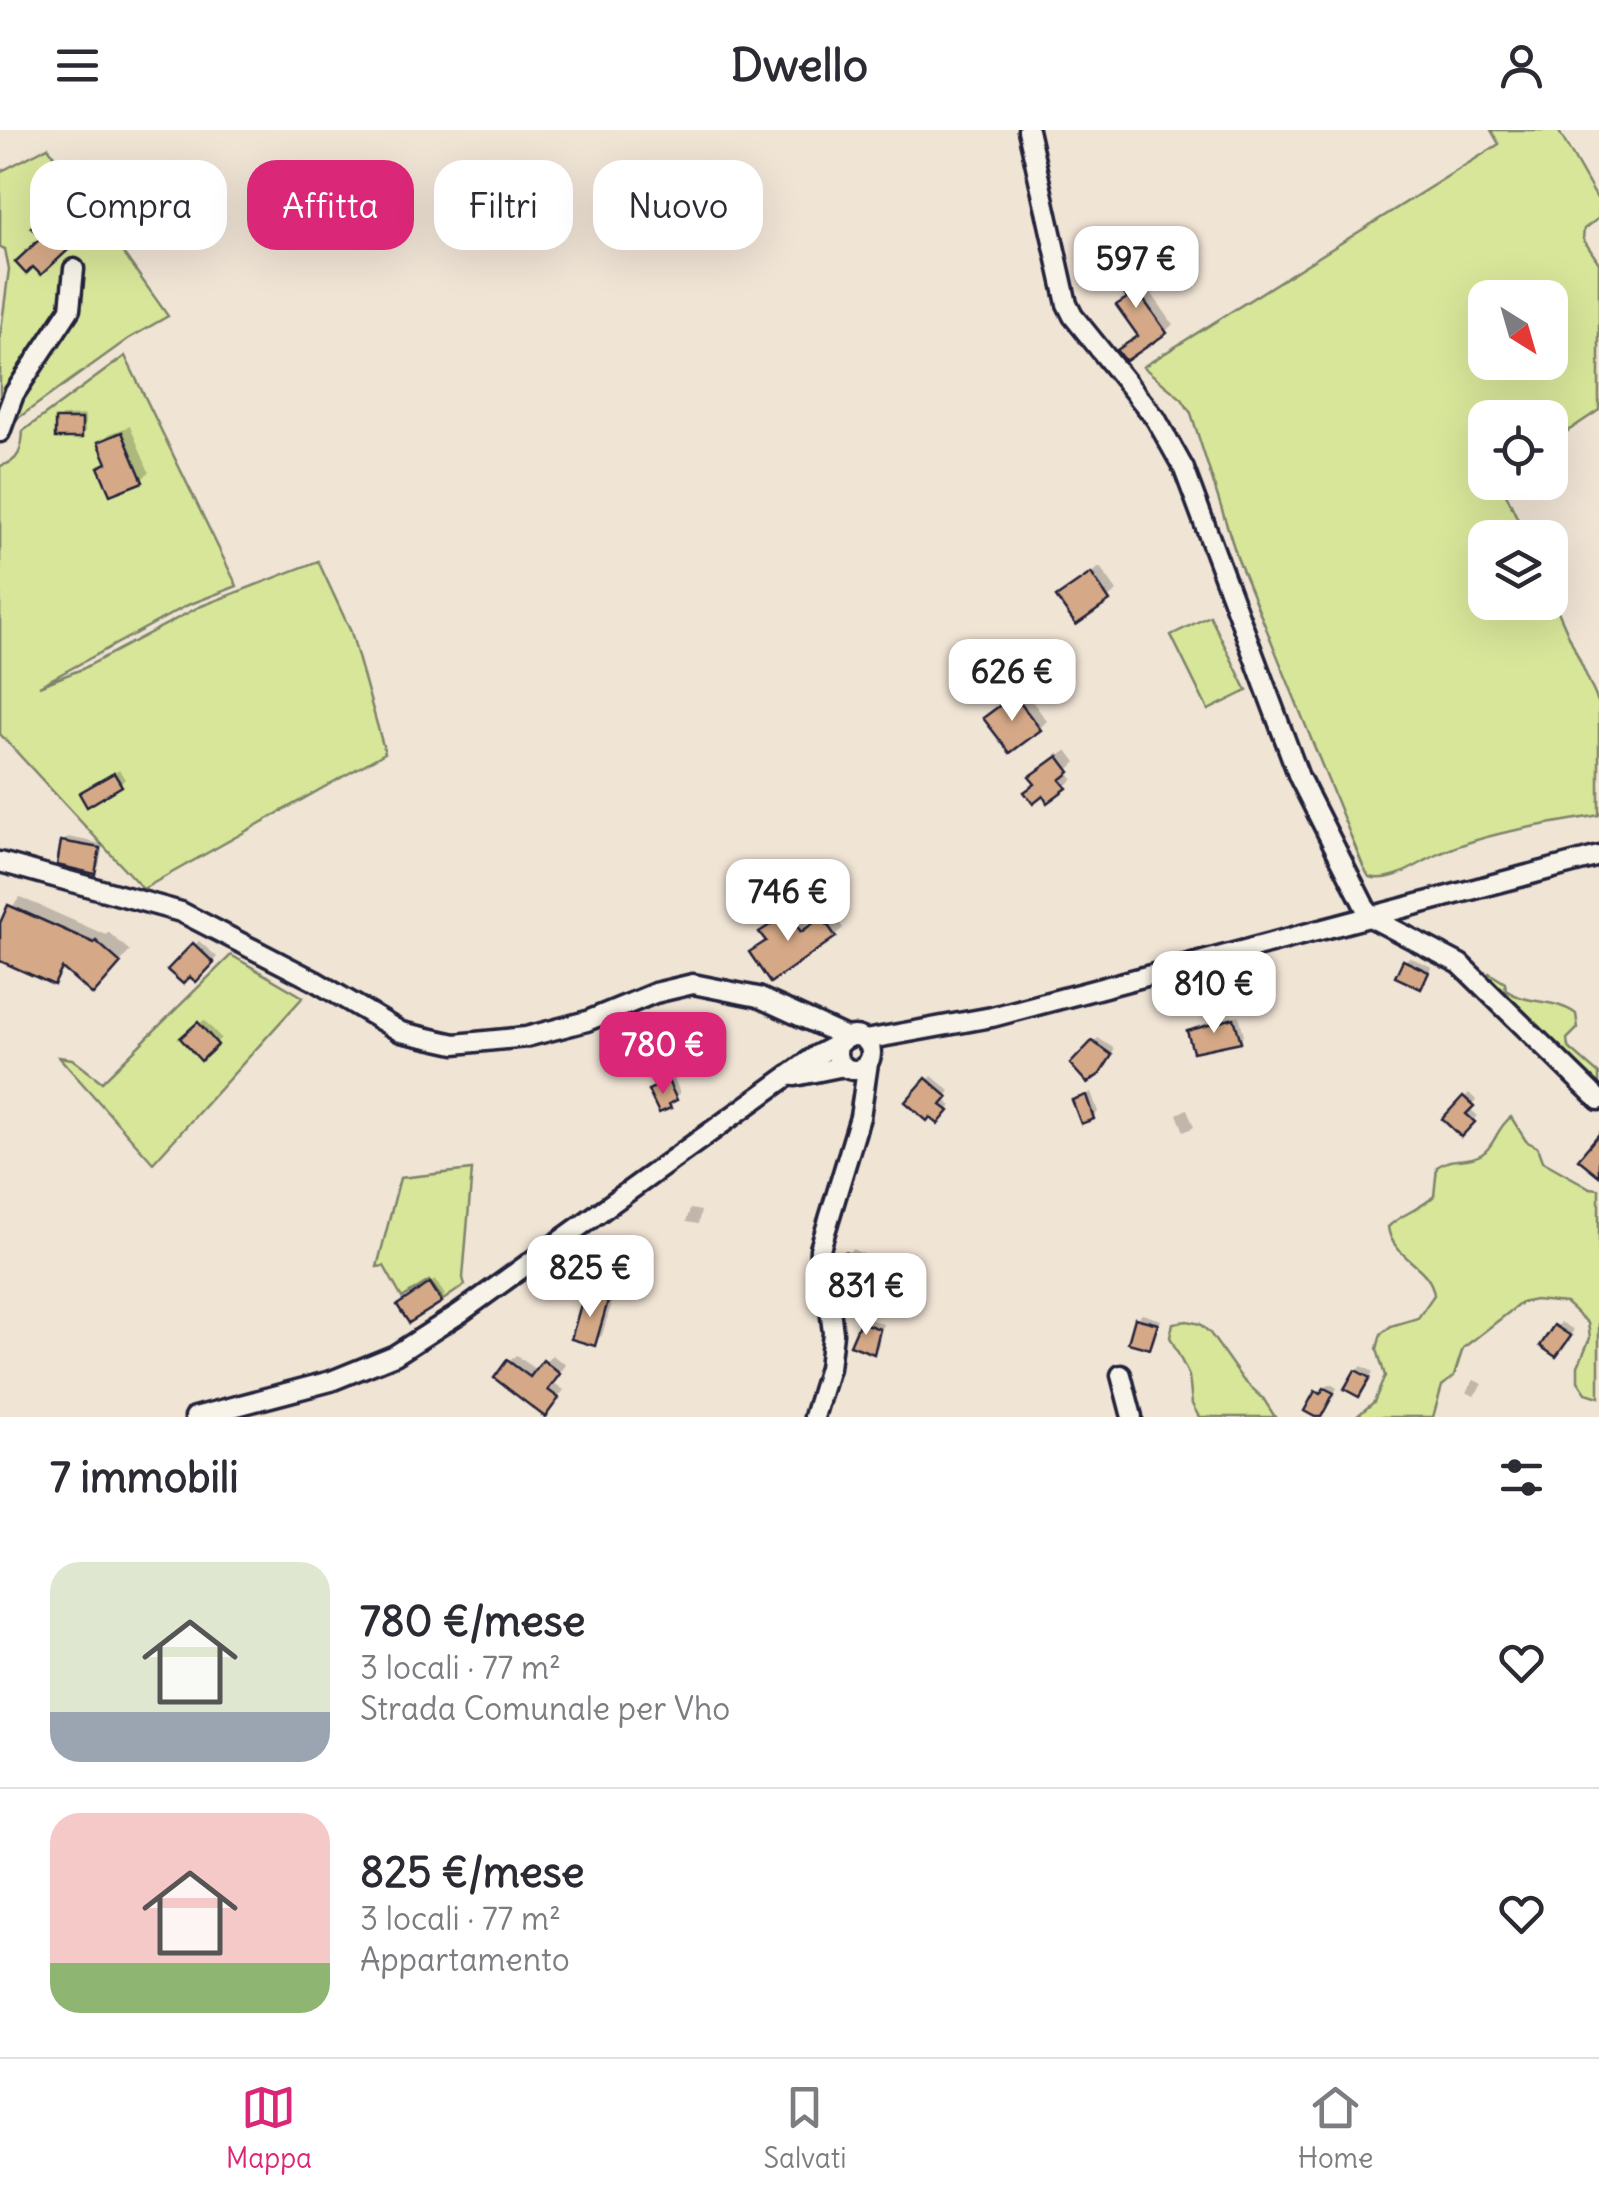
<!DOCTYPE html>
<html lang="it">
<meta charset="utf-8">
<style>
body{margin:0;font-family:Delius,sans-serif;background:#f2f2f3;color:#2b2b33;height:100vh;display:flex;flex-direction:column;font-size:38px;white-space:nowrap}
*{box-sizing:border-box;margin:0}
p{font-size:32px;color:#7c7c81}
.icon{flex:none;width:55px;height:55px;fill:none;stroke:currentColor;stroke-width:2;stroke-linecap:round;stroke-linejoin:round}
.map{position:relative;height:1287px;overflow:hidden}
.details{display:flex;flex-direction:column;background:#fff;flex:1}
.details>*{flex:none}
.hud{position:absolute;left:30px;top:30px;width:1000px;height:90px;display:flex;gap:20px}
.needle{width:65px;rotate:143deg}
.tools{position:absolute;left:1468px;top:150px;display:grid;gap:20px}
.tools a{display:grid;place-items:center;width:100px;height:100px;border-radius:20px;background:#fff;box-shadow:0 10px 40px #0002;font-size:50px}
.price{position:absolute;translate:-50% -85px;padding:0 22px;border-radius:20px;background:#fff;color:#222;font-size:32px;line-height:65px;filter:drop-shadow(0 2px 5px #0008)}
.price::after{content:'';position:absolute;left:50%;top:60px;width:30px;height:22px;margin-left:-15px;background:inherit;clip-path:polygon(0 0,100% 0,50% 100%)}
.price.selected{background:#db2777;color:#fff}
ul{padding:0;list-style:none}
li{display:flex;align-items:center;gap:30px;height:250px;padding:0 50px}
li+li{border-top:2px solid #e1e1e2}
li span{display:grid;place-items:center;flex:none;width:280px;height:200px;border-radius:30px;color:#555}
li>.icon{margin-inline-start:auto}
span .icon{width:120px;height:120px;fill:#fffc;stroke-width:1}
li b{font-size:42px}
h2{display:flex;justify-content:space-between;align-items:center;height:120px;padding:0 50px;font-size:42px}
.pill{padding:0 35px;border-radius:30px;background:#fff;box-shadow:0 10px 40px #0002;font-size:35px;line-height:90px}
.pill.selected{background:#db2777;color:#fff}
header{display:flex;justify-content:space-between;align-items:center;height:130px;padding:0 50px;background:#fff;font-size:45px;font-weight:700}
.menu{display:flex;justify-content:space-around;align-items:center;height:140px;border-top:2px solid #e1e1e2;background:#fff;font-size:28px;color:#7c7c81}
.menu a{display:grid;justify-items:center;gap:5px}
.menu .selected{color:#db2777}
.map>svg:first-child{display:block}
.green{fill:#d8e69a;stroke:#7d846a;stroke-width:2.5;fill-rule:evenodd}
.shadow{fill:#0003}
.building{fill:#d5a987;stroke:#22223b;stroke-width:2.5}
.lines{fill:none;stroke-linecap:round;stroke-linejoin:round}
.minor-casing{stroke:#22223b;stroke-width:25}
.minor{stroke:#f7f3e8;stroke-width:18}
</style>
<header><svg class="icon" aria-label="menu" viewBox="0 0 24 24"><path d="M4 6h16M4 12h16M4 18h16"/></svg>Dwello<svg class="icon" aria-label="person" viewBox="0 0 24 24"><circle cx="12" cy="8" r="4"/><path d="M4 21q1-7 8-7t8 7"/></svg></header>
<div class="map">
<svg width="1599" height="1287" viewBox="0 0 1599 1287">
<rect width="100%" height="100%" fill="#f0e4d5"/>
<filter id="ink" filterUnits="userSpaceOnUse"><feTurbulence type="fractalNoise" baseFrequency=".01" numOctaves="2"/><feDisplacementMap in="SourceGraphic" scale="20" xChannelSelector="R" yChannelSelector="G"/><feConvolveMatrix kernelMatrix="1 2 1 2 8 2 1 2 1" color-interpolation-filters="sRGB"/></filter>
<g filter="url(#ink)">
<g class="green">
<path d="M1491 0H1558L1599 72V88L1584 99 1583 109 1599 133V280L1550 313V288H1485V352L1501 353 1526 407 1485 408V472H1550V463L1599 574V685C1546 695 1491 701 1441 723 1419 732 1394 754 1369 747L1363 736 1237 427 1191 283 1182 269 1143 237 1499 14ZM1485 168H1550V232H1485Z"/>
<path d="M48 17 168 186 128 209 7 296 0 295V208L9 139 5 119 0 117V42Z"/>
<path d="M125 226 237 456 188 475 39 556 82 539 199 477 318 431 351 502 385 623 143 759 0 604V336C20 332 22 318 23 301Z"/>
<path d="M1210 486 1247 561 1208 580 1171 505Z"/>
<path d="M231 825 303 867 153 1033 59 927 72 929 102 952Z"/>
<path d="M1489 843 1505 853 1506 860C1526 875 1555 868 1576 884L1578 898 1567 909 1568 917 1599 944V960L1486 848Z"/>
<path d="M1511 987 1526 1011 1537 1017 1542 1031 1590 1058 1599 1059V1267L1586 1263 1578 1251V1236L1590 1208 1588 1193 1566 1173 1535 1170 1521 1173 1463 1218 1454 1246 1442 1256 1433 1287H1356L1374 1272 1385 1246 1377 1219 1381 1204 1391 1196 1418 1188 1434 1165C1431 1135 1392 1129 1388 1097 1402 1083 1420 1080 1434 1066L1437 1037C1453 1025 1466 1034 1482 1024 1495 1016 1496 998 1511 987Z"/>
<path d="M472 1040 463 1148 465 1155 443 1170 429 1151 402 1168 384 1136 377 1137 400 1048Z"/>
<path d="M1187 1191 1200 1194 1210 1203 1243 1250 1263 1268 1275 1287H1199L1192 1274 1189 1246 1170 1207 1173 1193Z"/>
</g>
<g class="shadow">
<path d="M54 78 64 89 71 83 86 99 41 142 44 108 34 97Z"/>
<path d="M1143 126 1153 141 1143 151 1173 194 1165 202 1140 205 1120 175 1129 166 1112 141 1129 127 1133 133Z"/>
<path d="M85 285V301L81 306 57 290 62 286Z"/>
<path d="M130 296 149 342 141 350 101 337 108 330 101 312 109 304Z"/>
<path d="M1100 437 1117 461 1077 492 1067 460Z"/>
<path d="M1023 559 1047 591 1039 599 995 580Z"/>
<path d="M1067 620 1076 632 1067 641 1073 649 1065 657 1037 653 1040 640Z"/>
<path d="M119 640 125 649 120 654 87 659Z"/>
<path d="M68 707 103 714 99 736 94 741 63 712Z"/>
<path d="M20 767 106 805 108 802 130 821 103 852 66 838 54 852 0 828V793Z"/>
<path d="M791 770 810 796 831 781 843 798 835 805 760 815 768 810 763 802 775 792 771 786Z"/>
<path d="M199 811 217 827 196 849 171 840Z"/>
<path d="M1409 827 1432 837 1421 856 1405 832Z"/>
<path d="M1239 885 1244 905 1239 910 1190 902 1194 897Z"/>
<path d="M204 890 221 908 201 927 184 908Z"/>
<path d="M1098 908 1115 919 1104 936 1073 934Z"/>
<path d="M932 946 950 961 944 969 951 976 938 991 909 972Z"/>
<path d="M674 948 680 963 669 976 651 960Z"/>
<path d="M1091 962 1098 982 1093 987 1075 971Z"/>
<path d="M1469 963 1476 970 1469 978 1478 986 1461 1003 1445 989Z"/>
<path d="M1187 979 1194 997 1184 1002 1177 984Z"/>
<path d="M690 1079 701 1081 698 1094 686 1092Z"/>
<path d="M852 1119 870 1127 865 1140 888 1150 878 1166 840 1130Z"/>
<path d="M435 1150 445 1165 440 1170H405Z"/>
<path d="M594 1157 615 1163 602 1205 594 1213 587 1165Z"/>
<path d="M1142 1184 1161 1190 1154 1211 1150 1216 1138 1189Z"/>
<path d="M867 1188 883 1194 878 1217 873 1221 862 1193Z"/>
<path d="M1561 1192 1574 1200 1561 1219 1543 1215Z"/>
<path d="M516 1225 538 1241 552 1225 566 1235 553 1252 564 1260 552 1276 509 1232Z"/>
<path d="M1362 1236 1373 1242 1363 1259 1357 1241Z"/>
<path d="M1474 1250 1482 1254 1474 1266 1466 1262Z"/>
<path d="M1331 1254 1337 1258 1324 1281 1317 1262Z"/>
</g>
<g class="building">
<path d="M45 84 55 95 62 89 80 109 41 145 33 137 26 144 15 132 41 108 31 97Z"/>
<path d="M1134 132 1147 151 1136 159 1167 203 1126 231 1117 220 1138 206 1116 175 1127 168 1108 141 1120 133 1124 139Z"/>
<rect x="55" y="289" width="27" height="19"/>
<path d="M122 302 143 352 110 365 98 337 107 333 98 312Z"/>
<path d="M1091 443 1110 471 1076 495 1056 467Z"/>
<path d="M1014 565 1041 600 1010 623 983 588Z"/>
<path d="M1058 626 1070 642 1060 650 1067 658 1047 673 1043 666 1033 674 1024 662 1035 654 1029 647Z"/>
<path d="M114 643 122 656 87 677 79 663Z"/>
<path d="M61 711 100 718 95 744 57 735Z"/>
<path d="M8 775 94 813 96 811 121 833 93 865 62 838 54 855 0 831V793Z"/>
<path d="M783 776 801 802 822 787 836 807 770 853 749 822 766 811 759 802 773 793 768 786Z"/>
<path d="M193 813 214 833 196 852 190 847 183 854 167 840Z"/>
<path d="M1403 830 1429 842 1421 859 1395 847Z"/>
<path d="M1234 888 1241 912 1193 922 1187 901Z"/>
<path d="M198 892 218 915 201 931 180 908Z"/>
<path d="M1092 911 1112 925 1100 944 1087 953 1070 934Z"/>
<path d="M926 948 948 967 941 975 949 981 938 994 930 987 927 991 905 972Z"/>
<path d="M668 951 677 970 669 974 671 978 659 983 648 960Z"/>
<path d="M1086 965 1094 989 1081 994 1072 970Z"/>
<path d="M1463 966 1474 976 1466 984 1475 992 1461 1007 1442 989Z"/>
<path d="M1599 1004V1046L1578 1029Z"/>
<path d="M845 1122 867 1133 862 1145 885 1155 878 1169 834 1148 832 1142 838 1128 842 1130Z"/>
<path d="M430 1153 442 1172 409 1193 397 1175Z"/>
<path d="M584 1164 608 1171 595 1216 571 1209Z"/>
<path d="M1135 1188 1158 1194 1150 1219 1128 1213Z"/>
<path d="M860 1192 880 1199 874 1224 850 1215Z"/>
<path d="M1554 1195 1571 1206 1556 1227 1540 1216Z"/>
<path d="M507 1230 530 1247 543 1230 560 1244 548 1260 559 1268 545 1287 494 1248Z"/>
<path d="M1355 1240 1370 1248 1359 1267 1344 1259Z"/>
<path d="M1324 1258 1334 1263 1321 1287H1315L1304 1281 1315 1261 1320 1264Z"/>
</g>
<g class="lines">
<defs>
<g id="minor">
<path d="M1028 0 1067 174 1073 186 1156 289 1184 339 1299 647 1370 787 1460 834 1599 970"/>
<path d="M0 302 14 264 70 179 74 139"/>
<path d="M0 732 181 782 315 851 401 902 455 914 526 907 587 891 655 863 693 854 758 867 848 908"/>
<circle cx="854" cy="923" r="17"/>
<path d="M865 910 992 887 1599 726"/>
<path d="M795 946 844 936"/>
<path d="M1121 1245 1132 1287"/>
<path d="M195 1287 331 1251 395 1225 460 1183 817 925 842 912"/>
<path d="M814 1287 829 1238 833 1203 830 1178 819 1143 820 1119 860 987 868 933"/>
</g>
</defs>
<use href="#minor" class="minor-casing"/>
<use href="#minor" class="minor"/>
</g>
</g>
</svg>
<div class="tools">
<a><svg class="needle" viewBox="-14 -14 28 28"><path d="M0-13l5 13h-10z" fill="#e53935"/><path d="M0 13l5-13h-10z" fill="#7c7c81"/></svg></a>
<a><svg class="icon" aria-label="locate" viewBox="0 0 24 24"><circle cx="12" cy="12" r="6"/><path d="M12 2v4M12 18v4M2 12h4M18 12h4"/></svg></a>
<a><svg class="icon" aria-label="layers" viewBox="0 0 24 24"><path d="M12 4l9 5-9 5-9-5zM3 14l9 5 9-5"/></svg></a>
</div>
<b class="price" style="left:1136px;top:181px">597 €</b>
<b class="price" style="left:1012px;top:594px">626 €</b>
<b class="price" style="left:788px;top:814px">746 €</b>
<b class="price" style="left:1214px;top:906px">810 €</b>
<b class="price selected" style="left:663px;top:967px">780 €</b>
<b class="price" style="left:590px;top:1190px">825 €</b>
<b class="price" style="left:866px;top:1208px">831 €</b>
<div class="hud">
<a class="pill">Compra</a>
<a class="pill selected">Affitta</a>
<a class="pill">Filtri</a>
<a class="pill">Nuovo</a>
</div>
</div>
<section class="details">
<h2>7 immobili<svg class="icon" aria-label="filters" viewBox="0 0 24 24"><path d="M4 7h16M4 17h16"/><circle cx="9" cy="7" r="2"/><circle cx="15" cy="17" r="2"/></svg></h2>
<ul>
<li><span style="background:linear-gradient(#dfe7d0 75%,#9aa5b1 0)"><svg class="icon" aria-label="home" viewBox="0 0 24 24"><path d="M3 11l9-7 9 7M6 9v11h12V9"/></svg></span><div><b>780 €/mese</b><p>3 locali · 77 m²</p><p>Strada Comunale per Vho</p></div><svg class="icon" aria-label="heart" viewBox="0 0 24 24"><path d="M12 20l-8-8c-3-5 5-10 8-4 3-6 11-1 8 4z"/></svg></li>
<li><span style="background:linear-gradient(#f6c9c9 75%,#8fb573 0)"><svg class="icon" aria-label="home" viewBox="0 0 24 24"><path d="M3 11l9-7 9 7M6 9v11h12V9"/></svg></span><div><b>825 €/mese</b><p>3 locali · 77 m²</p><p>Appartamento</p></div><svg class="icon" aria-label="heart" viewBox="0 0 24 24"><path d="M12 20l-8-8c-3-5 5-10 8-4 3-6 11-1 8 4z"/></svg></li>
</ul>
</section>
<nav class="menu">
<a class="selected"><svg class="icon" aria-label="map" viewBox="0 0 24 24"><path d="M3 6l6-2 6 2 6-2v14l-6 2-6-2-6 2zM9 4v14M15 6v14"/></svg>Mappa</a>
<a><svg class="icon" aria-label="saved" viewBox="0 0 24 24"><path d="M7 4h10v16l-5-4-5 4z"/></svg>Salvati</a>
<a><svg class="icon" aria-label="home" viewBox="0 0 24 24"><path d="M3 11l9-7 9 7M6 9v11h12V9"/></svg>Home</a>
</nav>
